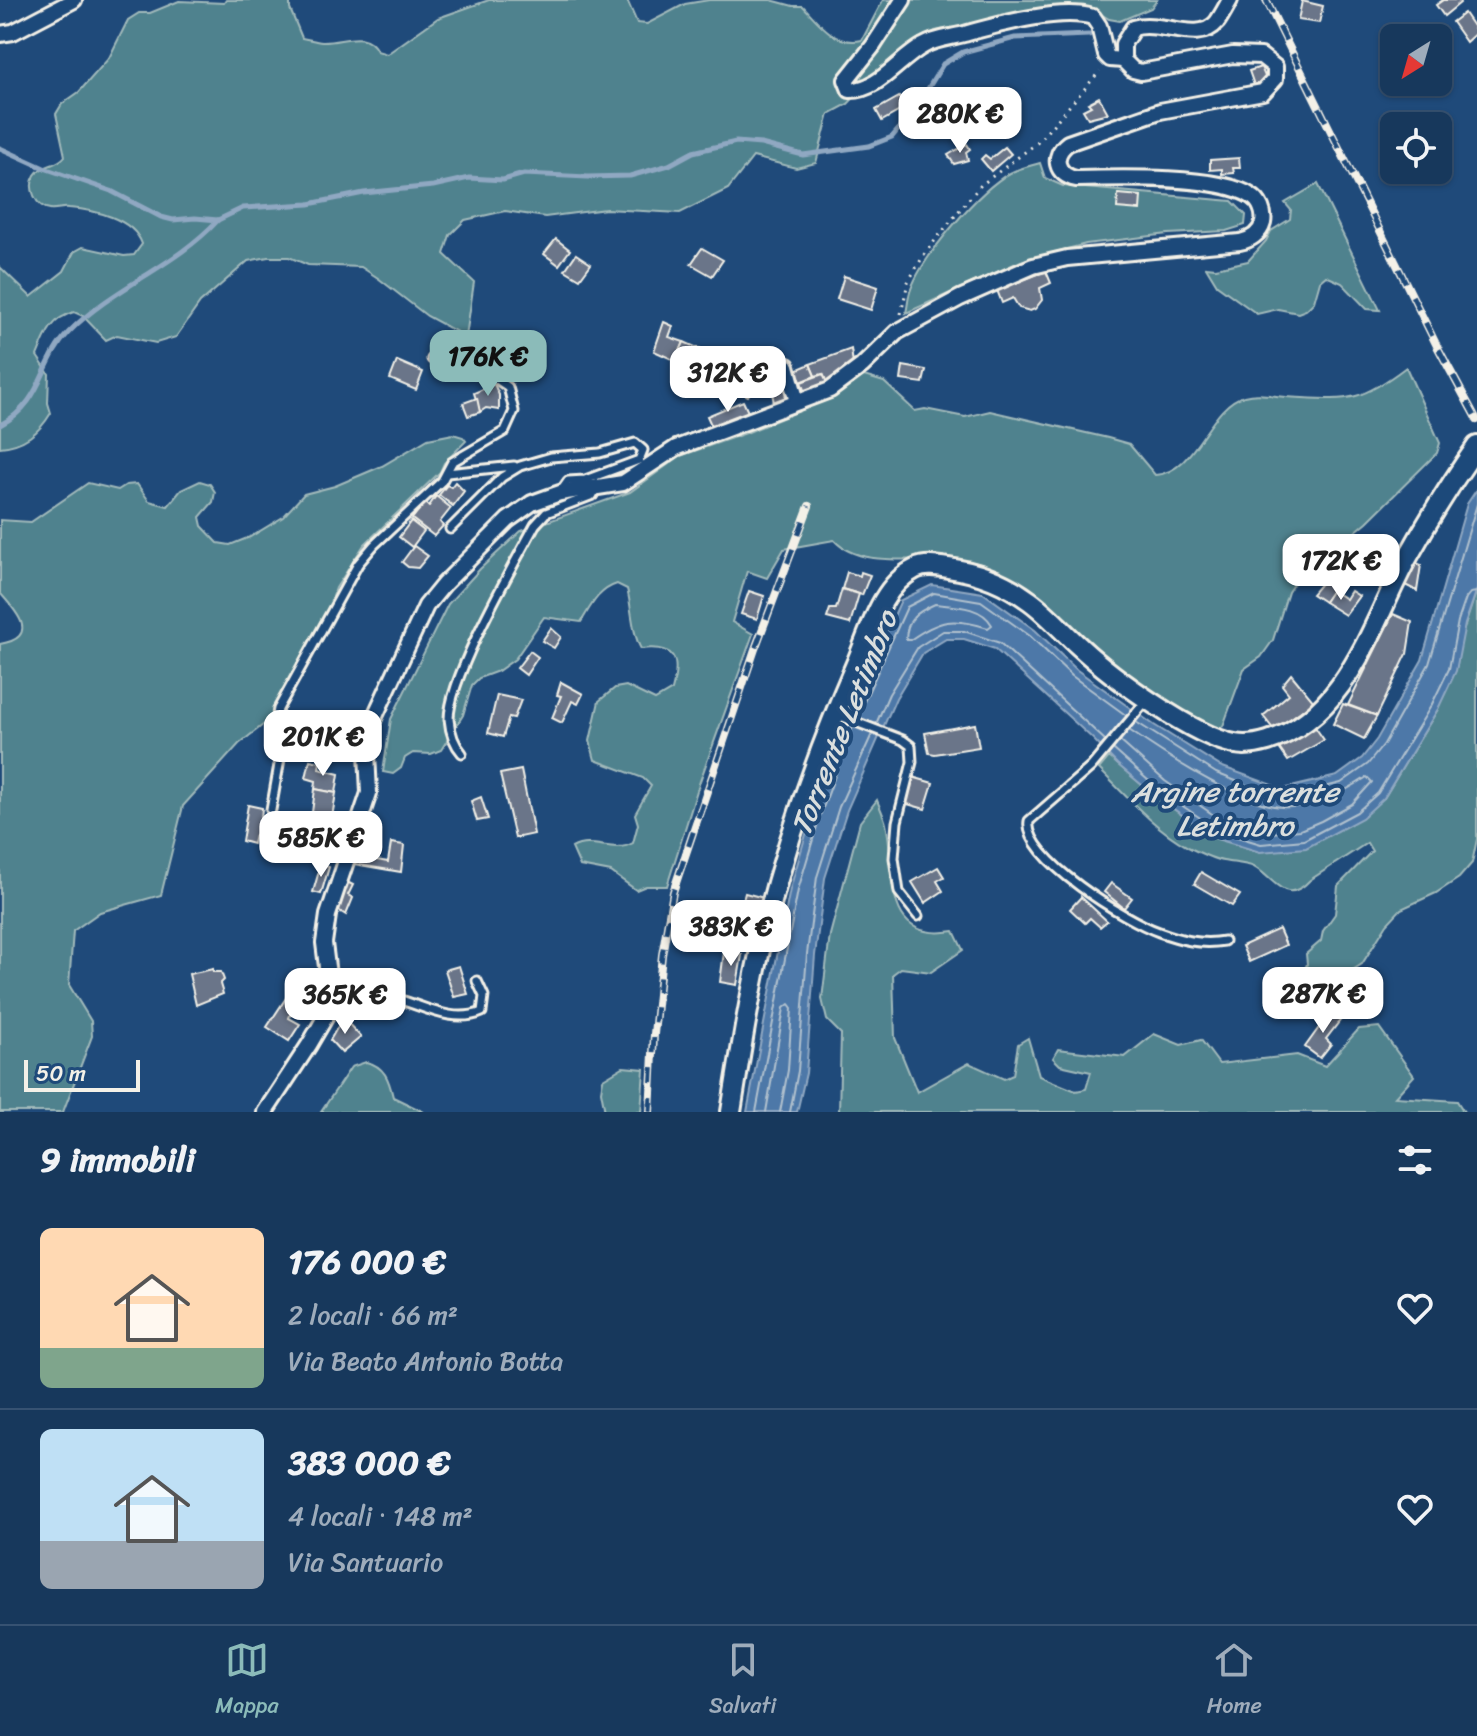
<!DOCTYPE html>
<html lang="it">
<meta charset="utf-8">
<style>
body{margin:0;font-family:Sriracha,sans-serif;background:#203f62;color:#f1f3f6;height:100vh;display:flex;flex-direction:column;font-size:30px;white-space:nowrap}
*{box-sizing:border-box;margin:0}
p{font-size:26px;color:#9eacbb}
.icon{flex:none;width:44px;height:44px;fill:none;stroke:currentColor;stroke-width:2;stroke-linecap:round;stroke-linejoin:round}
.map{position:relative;height:1112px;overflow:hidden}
.drawer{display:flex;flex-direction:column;background:#17385c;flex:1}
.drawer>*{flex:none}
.needle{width:52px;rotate:217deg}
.controls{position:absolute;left:1380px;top:24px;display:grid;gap:16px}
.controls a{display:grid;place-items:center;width:72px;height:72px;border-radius:12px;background:#17385c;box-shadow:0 2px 6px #0004,0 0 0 2px #365272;font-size:40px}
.scale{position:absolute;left:24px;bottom:20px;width:116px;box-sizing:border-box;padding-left:8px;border:4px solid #f4f1e8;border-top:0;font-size:22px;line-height:28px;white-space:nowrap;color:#f4f1e8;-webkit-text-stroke:6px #1f4a7a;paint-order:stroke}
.price{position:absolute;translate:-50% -68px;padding:0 18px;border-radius:16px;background:#fff;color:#222;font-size:26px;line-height:52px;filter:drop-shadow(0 2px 4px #0008)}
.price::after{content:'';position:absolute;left:50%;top:48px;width:24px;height:18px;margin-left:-12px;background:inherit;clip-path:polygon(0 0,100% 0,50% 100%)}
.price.selected{background:#8bbbb9;color:#111}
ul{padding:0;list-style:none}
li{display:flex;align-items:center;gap:24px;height:200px;padding:0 40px}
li+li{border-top:2px solid #365272}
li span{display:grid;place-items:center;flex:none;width:224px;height:160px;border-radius:12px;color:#555}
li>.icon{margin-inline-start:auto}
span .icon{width:96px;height:96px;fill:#fffc;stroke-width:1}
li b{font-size:34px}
h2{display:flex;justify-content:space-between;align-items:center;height:96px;padding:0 40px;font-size:34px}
.tab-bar{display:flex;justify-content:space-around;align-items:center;height:112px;border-top:2px solid #365272;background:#17385c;font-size:22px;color:#9eacbb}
.tab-bar a{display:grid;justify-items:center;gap:4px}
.tab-bar .selected{color:#8bbbb9}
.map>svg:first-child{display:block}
.green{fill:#4f828e;stroke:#a2babb;stroke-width:2}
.water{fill:#4d78a8;stroke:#90a8c2;stroke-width:2}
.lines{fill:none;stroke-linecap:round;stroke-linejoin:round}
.shore{stroke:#b1c1ce;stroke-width:2}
.stream{stroke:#90a8c2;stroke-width:5}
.building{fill:#6a7589;stroke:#f4f1e8;stroke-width:2}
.lane-casing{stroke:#f4f1e8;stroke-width:13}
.street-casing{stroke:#f4f1e8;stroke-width:20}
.secondary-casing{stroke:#f4f1e8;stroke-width:24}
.path{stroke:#f4f1e8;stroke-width:3;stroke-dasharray:2 6;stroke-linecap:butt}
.lane{stroke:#1f4a7a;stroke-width:7}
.street{stroke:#1f4a7a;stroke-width:14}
.secondary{stroke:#1f4a7a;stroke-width:18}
.rail-casing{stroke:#f4f1e8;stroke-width:8}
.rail{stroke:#1f4a7a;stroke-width:5;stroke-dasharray:15;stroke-linecap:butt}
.labels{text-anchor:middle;stroke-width:8;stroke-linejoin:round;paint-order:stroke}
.water-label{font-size:30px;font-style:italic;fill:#dbdfde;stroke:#1f4a7a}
</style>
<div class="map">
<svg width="1477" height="1112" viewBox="0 0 1477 1112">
<rect width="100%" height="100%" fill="#1f4a7a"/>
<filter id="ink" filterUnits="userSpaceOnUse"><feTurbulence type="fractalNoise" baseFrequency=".0125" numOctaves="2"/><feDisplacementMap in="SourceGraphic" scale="16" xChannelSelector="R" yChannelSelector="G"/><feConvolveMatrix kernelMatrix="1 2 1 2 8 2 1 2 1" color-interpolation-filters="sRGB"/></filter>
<g filter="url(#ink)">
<g class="green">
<path d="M226 0H290V9L302 38C308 39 315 41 322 42 342 43 366 28 377 51L387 54 438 18 489 0H627L637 23 647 24 685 4 709 0H771L793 6H803C820 24 835 46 862 40L883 0H1157L1151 8 1120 21 1109 19 1091 8 1035 12 935 31 868 83 848 104 829 114 816 163 796 168 753 157 728 189 680 213 606 209 545 217 505 211 465 220 450 235 444 254 474 282 466 337 427 316 378 278 361 267 308 265 289 257H268L248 261 200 303 176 337 156 343 117 335 106 340 83 316 74 312C51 318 45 336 37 356L49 374 48 403 51 413C39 433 24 445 0 447V267L31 297 64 271 74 252 83 247 124 256 134 255 142 244C133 218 94 210 69 208 63 207 56 210 50 209 36 207 27 188 35 175 42 164 57 167 65 156L56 114 62 104 79 92 109 58 128 20 139 13H150L179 1 224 3Z"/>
<path d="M1040 163 1045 178 1063 186 1232 201 1246 215 1245 225 1226 231 1168 234 1086 244 1021 261 906 313C908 305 908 296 911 289 923 256 979 190 1010 173 1019 168 1030 166 1040 163Z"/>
<path d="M1318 184 1380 310 1367 309 1342 283 1326 276 1320 281 1314 302 1306 310 1298 313 1278 309 1257 314 1217 285 1206 267 1216 268 1248 261 1266 241 1271 231 1290 219 1291 210 1285 203Z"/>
<path d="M1406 367 1440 443 1437 453 1367 522 1294 583 1288 592 1273 640 1261 657 1244 669 1223 726 1218 729C1155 705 1106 654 1054 612 1031 593 1010 576 983 565 941 549 865 575 834 540L784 549 767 578 747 571 732 622 753 634 700 781 667 886H646L636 890 611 872 580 866 572 848C592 837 614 854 633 843L638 824 635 814 651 786 643 778 595 760 590 741 599 701 615 688 626 686 655 700 672 690C681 658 675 645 641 649 632 633 632 608 627 589L617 584C598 590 591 606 581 622L544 617 515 659 498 671 479 678 472 685 463 715 441 750 431 754 413 753 405 758 401 768 393 774 383 772 391 719 448 604 480 569 521 531 630 492 680 456 746 433 832 397 864 376 884 382 915 411 925 409 965 417 990 411 1108 438 1129 444 1155 475C1197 472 1208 406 1244 396 1258 392 1272 396 1286 397 1347 400 1356 405 1406 367Z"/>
<path d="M453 434 463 437 466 441 444 463 440 472 364 545 336 588 321 632 288 700 278 713 239 744 183 806 161 895 100 912 73 931 69 985 91 1021 92 1036 63 1112H0V644C41 637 16 611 0 593V520L31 522 88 483 118 490 126 485 137 484 149 501 168 506 181 490 200 481 210 484 215 492 213 502 200 517 202 526 218 543 230 545 250 537 283 517 304 494 335 486 382 466 428 439Z"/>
<path d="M1477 589V839L1472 863 1459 878 1436 893 1401 909 1387 924 1362 964 1329 985 1315 999 1296 1004 1299 983 1307 964 1306 954 1321 941 1323 931 1335 914 1338 886 1372 851 1367 843 1310 880C1285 907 1275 878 1254 867 1244 863 1233 863 1223 861 1212 859 1198 852 1188 847 1155 829 1126 796 1099 769L1109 757 1155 796 1198 826 1384 798 1438 709Z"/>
<path d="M877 800C880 808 884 816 886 824 897 871 879 944 954 931L963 950 931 972 901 968 893 974 895 1038 917 1092 969 1063 1004 1079 1013 1075 1018 1044 1028 1038 1039 1076 1076 1091 1086 1089 1091 1072 1060 1065 1053 1058 1058 1049 1125 1057 1154 1034 1181 1045 1201 1040 1219 1064 1297 1055 1325 1066 1359 1029 1379 1027 1414 1076 1395 1097 1457 1101 1464 1112H839L841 1034 827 1020 822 999 830 935 860 822Z"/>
<path d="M366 1062C385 1066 389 1080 393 1097L424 1112H321L351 1067Z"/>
<path d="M623 1067 644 1069 641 1112H605L601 1091 603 1079Z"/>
</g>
<path class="water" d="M1477 489V589L1465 624 1456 671 1438 709 1384 798 1362 818 1306 848 1260 852 1217 839 1155 796 1117 764 1093 739 995 649 964 639H946L923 653 896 698 847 810 825 878 815 955 806 1073 797 1112H747L790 889 812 814 851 711 901 600 932 585 983 593 1035 630 1077 670 1154 725 1220 766 1283 789 1337 776 1362 758 1377 739 1422 660 1467 504Z"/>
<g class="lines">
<g class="shore">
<path d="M935 604C955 606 982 606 992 625L988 628C953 617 940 619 910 640H906C906 619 917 612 935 604Z"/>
<path d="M857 717 907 607 934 593 981 601 1030 636 1072 676 1127 716"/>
<path d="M1136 722 1216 773 1263 792 1285 797 1341 783 1368 764 1384 744 1429 664 1477 504"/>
<path d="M876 724 889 694 918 647 943 631H964L1000 643 1106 741"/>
<path d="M1120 741 1165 781 1225 823 1262 834 1300 830 1321 821 1352 804 1372 782 1367 777C1343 793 1312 809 1282 807 1239 804 1165 755 1129 730"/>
<path d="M1113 749 1159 790 1221 832 1261 844 1304 840 1357 812 1378 793 1431 706 1449 669 1458 621 1466 598 1470 593 1477 592"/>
<path d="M756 1112 798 890 820 816 853 727"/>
<path d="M766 1112 784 1008 789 1004 792 1008 788 1070 780 1112"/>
<path d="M790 1112 798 1071 807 954 817 877 839 807 872 734"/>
</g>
<g class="stream">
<path d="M0 148 44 168 111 191 161 217 173 220 195 218 218 220 243 208 309 204 364 193 433 186 469 178 503 180 524 174 588 177 630 176 669 165 693 152 736 142 761 144 803 155 869 146 892 137 915 110 943 64 963 52 1015 38 1089 35"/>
<path d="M0 425C44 402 39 363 69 332 113 287 176 266 218 220"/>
</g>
</g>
<g class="building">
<path d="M1443 0H1459L1460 3 1444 16 1436 5Z"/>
<path d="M1302 1 1323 6 1319 23 1298 20Z"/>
<path d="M1464 13 1477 32 1466 42 1452 22Z"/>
<path d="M1261 67 1267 81 1254 85 1249 71Z"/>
<path d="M899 97 905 108 882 121 876 110Z"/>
<path d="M1099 97 1108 113 1088 118 1083 110 1091 106 1088 103Z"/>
<path d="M967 144 970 149 966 152 968 160 954 164 948 155Z"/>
<path d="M1005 147 1011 154 991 171 981 159 985 155 990 159Z"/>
<path d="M1239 158 1240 168H1233L1234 173 1222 174V169L1210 170V160Z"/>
<path d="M1118 194 1141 196 1140 210 1117 208Z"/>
<path d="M556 239 570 250 559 265 544 254Z"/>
<path d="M702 248 723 260 712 276 691 264Z"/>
<path d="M576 254 591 264 580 279 565 270Z"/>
<path d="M1046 271 1051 283 1040 288 1042 300 1035 309 1030 311 1019 308 1013 298 1002 303 997 290Z"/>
<path d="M844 276 878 287 871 310 837 299Z"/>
<path d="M664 322 673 326 669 337 684 342 676 361 654 351Z"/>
<path d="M684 342 702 350 694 369 676 361Z"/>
<path d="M851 349 853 364 845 370 846 375 827 383 823 374 815 376 810 364Z"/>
<path d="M719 360 759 379 748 396 710 377Z"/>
<path d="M397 361 423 372 416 390 390 379Z"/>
<path d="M810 364 815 376 801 382 796 370Z"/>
<path d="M903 366 926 370 923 383 901 380Z"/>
<path d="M823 374 827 383 805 392 801 382Z"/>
<path d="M783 376 788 398 774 403 769 377Z"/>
<path d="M494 384 499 395V410L486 408 480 412 474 393Z"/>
<path d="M477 398 480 412 468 416 463 403Z"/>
<path d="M743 401 748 412 712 427 707 416Z"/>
<path d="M455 482 464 491 453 506 439 495 447 485 451 487Z"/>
<path d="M436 496 451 508 440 522 443 526 434 536 412 519 425 502 429 506Z"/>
<path d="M411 521 424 531 412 547 399 537Z"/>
<path d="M414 546 428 556 418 568 408 567 402 562Z"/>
<path d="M1416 563 1421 565 1417 591 1405 585Z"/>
<path d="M847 572 860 576 861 572 870 575 862 595 842 589Z"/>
<path d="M1328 575 1338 582 1324 602 1312 594Z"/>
<path d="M842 589 859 594 850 624 827 618 830 609H836Z"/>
<path d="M1332 590 1346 599 1351 591 1359 596 1345 615 1324 602Z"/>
<path d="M749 591 764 596 757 619 741 614Z"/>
<path d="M1393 614 1412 622 1407 654 1377 716 1348 705Z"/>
<path d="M551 628 561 637 554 648 542 641Z"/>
<path d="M530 651 538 657 526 675 517 668Z"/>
<path d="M1291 674 1314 702 1274 730 1263 716 1289 694 1282 685Z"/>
<path d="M561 682 583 694 578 704 572 701 562 723 552 718 561 696 557 695Z"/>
<path d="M497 695 521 700 514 718 509 717 503 737 488 733Z"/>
<path d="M1343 704 1377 716 1364 739 1333 724Z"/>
<path d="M350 714 360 717 355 734 344 730Z"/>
<path d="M975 724 979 747 935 754 929 753 925 733Z"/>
<path d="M1315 727 1324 740 1288 761 1279 748Z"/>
<path d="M310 760 320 762 319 769 339 774 336 793 315 789 316 781 306 778Z"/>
<path d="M521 770 534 834 515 838 500 774Z"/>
<path d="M912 777 933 783 925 809 904 803Z"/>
<path d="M315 789 336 793 327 848 308 844Z"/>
<path d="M481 797 488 819 477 821 471 801Z"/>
<path d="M248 805 262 808 261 819 269 821 265 837 255 835 253 844 242 841Z"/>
<path d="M286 832 297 834 294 851 283 849Z"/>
<path d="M363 843 374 846 371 859 388 862 391 843 404 845 401 872 354 864Z"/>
<path d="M321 864 329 867 321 894 313 892Z"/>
<path d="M938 867 944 877 937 881 943 891 925 903 912 882Z"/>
<path d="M1201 872 1240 895 1232 906 1194 884Z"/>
<path d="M345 881 353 885 348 895 353 898 346 915 335 908Z"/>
<path d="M1111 883 1132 898 1124 908 1104 892Z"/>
<path d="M745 893 764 898 757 923 738 918Z"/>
<path d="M1081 897 1107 921 1100 927 1090 918 1085 923 1070 909Z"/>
<path d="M1279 929 1286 945 1249 962 1242 946Z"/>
<path d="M724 952 742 955 737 985 720 982Z"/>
<path d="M459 966 468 994 454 997 445 970Z"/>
<path d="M213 969V972H221L224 980 220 984 223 994 196 1005 189 974Z"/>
<path d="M288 995 305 999 306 1014 290 1015 289 1018 300 1024 289 1041 267 1027Z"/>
<path d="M1331 1011 1342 1018 1326 1039 1331 1044 1320 1058 1305 1047Z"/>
<path d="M343 1018 361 1037 342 1053 330 1040Z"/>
</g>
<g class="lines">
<defs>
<g id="lane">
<path d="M447 473 514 466"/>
<path d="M450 529 502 477 520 466 551 457 600 453 635 443 643 450 639 460 585 480 568 481 561 491"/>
<path d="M1146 701 1091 767 1029 821C1023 858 1127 921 1159 932 1181 940 1201 945 1224 941"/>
<path d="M835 714 903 740 911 746 912 762 897 822 894 858 899 892 918 916"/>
<path d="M462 753C454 744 450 731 449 719 449 677 513 566 535 525L546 513 593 495 595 490"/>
<path d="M271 810 283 742C283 730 275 720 278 709L358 564 374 545 442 481 452 462 505 431 514 411 508 387 498 380 432 359"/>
<path d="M331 999 357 1003C390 977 438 1031 482 1012L484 996 477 981"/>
</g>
<g id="street">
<path d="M903 0 873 46 846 80 850 90C878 91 899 59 923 46 936 38 950 38 964 34 997 25 1060 7 1093 17L1099 26 1106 55 1110 59 1123 60"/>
<path d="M0 34 13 32 74 0"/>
<path d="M1123 60V44L1133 28C1160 19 1198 45 1217 22 1222 15 1226 7 1230 0"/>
<path d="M773 361 787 366 797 402"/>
<path d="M265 1112 309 1045 326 1016 331 999 324 943 328 915 369 793 367 753 369 729 426 606 444 584 508 520 532 503 560 493 623 483 676 448 830 390 862 366 897 332 960 298 1033 266 1067 258 1240 242C1250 240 1260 234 1263 223 1265 213 1260 201 1251 196 1220 175 1116 178 1076 179 1056 175 1051 156 1068 143L1160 111 1263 92 1275 79V67L1261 56 1233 55 1141 72 1133 70 1123 60"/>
</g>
<path id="secondary" d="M731 1112C741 1049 751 986 766 924 788 836 819 749 855 666 869 635 880 586 915 569 925 564 937 566 948 568 978 572 1006 583 1030 601 1048 614 1063 632 1080 647 1111 676 1194 737 1235 744 1245 746 1258 744 1268 741 1346 716 1371 627 1405 562 1428 520 1449 486 1477 446"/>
</defs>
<use href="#lane" class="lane-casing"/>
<use href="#street" class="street-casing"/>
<use href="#secondary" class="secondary-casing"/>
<path class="path" d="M901 314 908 282 925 253 967 201 981 185 1037 143 1100 71"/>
<use href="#lane" class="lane"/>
<use href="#street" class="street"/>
<use href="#secondary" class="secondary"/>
<defs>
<g id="rail">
<path d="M1266 0 1437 346 1477 420"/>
<path d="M650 1112 654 1034 662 955 673 892 755 649 809 506"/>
</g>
</defs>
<use href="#rail" class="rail-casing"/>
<use href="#rail" class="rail"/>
</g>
</g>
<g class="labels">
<g class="water-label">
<text transform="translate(844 723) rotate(-68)" y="10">Torrente Letimbro</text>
<text x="1235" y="802">Argine torrente<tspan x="1235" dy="34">Letimbro</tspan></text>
</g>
</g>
</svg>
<div class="controls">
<a><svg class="needle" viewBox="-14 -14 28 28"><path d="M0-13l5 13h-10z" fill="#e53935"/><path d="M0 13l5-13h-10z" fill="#9eacbb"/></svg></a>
<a><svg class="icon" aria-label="locate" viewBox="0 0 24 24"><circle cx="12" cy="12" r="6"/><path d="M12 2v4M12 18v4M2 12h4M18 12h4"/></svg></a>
</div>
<div class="scale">50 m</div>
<b class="price" style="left:960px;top:155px">280K €</b>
<b class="price selected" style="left:488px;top:398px">176K €</b>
<b class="price" style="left:728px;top:414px">312K €</b>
<b class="price" style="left:1341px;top:602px">172K €</b>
<b class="price" style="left:323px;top:778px">201K €</b>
<b class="price" style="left:321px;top:879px">585K €</b>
<b class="price" style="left:731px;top:968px">383K €</b>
<b class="price" style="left:1323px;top:1035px">287K €</b>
<b class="price" style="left:345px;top:1036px">365K €</b>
</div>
<section class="drawer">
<h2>9 immobili<svg class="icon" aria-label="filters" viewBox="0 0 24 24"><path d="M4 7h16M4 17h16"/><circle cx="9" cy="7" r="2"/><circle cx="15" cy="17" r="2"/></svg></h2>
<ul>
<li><span style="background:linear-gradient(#ffd9b3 75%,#7fa58c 0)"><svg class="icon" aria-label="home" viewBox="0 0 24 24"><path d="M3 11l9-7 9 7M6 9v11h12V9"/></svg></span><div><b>176 000 €</b><p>2 locali · 66 m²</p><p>Via Beato Antonio Botta</p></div><svg class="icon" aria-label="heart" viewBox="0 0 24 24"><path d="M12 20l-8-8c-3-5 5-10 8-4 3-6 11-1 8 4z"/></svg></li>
<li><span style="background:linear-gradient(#bfe0f5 70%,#9aa5b1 0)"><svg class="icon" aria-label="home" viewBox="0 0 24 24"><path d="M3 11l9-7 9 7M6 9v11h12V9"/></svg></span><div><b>383 000 €</b><p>4 locali · 148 m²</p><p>Via Santuario</p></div><svg class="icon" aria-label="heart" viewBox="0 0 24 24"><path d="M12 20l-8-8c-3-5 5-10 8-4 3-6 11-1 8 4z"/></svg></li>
</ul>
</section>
<nav class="tab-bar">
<a class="selected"><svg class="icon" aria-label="map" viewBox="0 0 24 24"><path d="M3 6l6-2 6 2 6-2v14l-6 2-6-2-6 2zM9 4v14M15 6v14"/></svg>Mappa</a>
<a><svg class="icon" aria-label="saved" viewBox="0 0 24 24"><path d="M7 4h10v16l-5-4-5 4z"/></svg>Salvati</a>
<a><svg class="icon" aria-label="home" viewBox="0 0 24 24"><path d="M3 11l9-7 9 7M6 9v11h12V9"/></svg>Home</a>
</nav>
